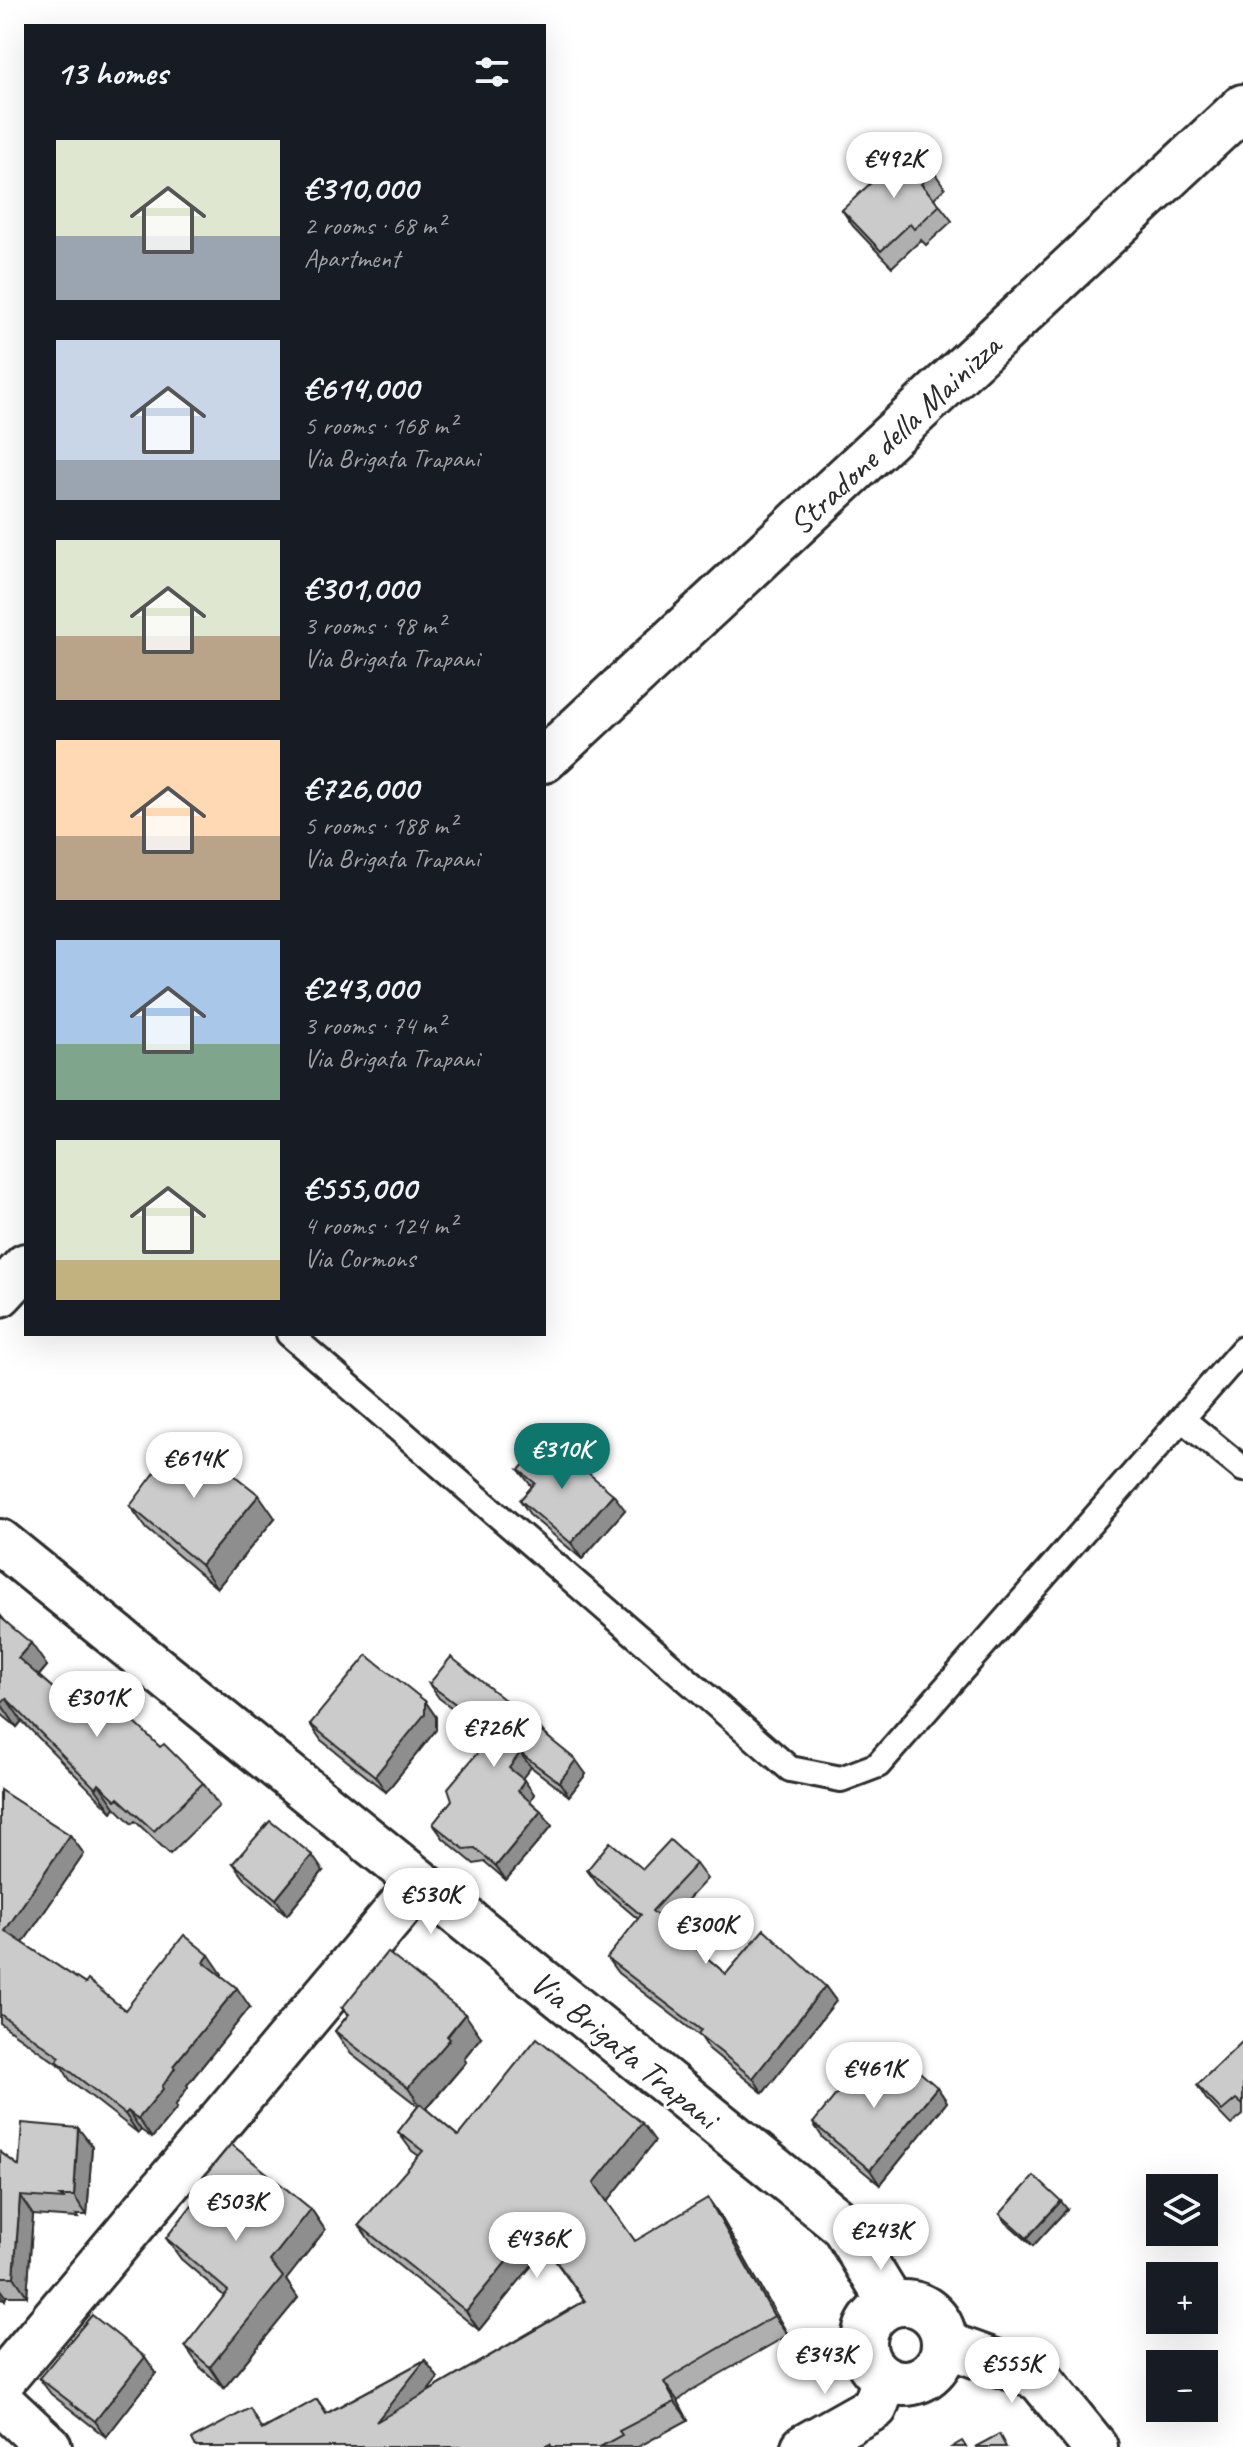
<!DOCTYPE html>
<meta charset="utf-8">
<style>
body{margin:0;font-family:Caveat,sans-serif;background:#242831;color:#f1f3f6;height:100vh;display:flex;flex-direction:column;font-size:30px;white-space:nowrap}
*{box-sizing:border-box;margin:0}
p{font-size:26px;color:#9ea1a6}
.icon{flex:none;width:44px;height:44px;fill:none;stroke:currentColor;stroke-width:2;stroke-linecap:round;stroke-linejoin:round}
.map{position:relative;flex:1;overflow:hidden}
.side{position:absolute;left:24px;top:24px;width:522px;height:1312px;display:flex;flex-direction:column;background:#171b24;border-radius:0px;box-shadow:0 8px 32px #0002}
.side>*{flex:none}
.buttons{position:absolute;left:1146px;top:2174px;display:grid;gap:16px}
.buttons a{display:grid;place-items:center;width:72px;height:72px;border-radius:0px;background:#171b24;box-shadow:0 8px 32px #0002;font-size:40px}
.price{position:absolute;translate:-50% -68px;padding:0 18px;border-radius:28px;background:#fff;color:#222;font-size:26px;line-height:52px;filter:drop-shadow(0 2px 4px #0008)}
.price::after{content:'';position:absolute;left:50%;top:48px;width:24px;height:18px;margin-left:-12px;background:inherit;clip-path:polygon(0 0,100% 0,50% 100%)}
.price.current{background:#0f766e;color:#fff}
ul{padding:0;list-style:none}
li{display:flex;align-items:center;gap:24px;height:200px;padding:0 32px}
li span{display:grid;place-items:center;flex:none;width:224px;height:160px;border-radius:0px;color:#555}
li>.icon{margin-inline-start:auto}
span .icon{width:96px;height:96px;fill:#fffc;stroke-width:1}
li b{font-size:34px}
h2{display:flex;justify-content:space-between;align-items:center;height:96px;padding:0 32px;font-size:34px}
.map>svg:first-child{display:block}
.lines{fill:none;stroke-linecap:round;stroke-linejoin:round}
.service-casing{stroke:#2b2b2b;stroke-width:30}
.minor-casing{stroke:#2b2b2b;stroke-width:50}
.primary-casing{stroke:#2b2b2b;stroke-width:50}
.service{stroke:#fff;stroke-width:24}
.minor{stroke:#fff;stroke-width:44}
.primary{stroke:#fff;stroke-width:44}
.wall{fill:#afafaf;stroke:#2b2b2b;stroke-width:2}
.shaded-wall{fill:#8e8e8e;stroke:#2b2b2b;stroke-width:2}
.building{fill:#cbcbcb;stroke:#2b2b2b;stroke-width:2}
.labels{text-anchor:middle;stroke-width:6;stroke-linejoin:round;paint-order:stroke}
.street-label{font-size:34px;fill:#2b2b2b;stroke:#fff}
</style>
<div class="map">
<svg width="1243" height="2447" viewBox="0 0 1243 2447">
<rect width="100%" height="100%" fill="#fff"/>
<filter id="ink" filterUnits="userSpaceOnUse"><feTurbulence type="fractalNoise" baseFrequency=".0125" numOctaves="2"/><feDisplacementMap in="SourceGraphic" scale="16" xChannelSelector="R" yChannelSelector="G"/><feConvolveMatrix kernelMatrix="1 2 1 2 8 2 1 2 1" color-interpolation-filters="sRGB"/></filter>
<g filter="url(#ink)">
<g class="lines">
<defs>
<g id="service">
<path d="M289 1334 790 1769 841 1779 878 1765 1243 1349"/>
<path d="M1182 1419 1243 1469"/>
</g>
<g id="minor">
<path d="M0 1542 843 2225 891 2304"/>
<circle cx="904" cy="2343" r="40"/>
<path d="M945 2344 1039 2378 1095 2447"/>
<path d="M0 2383 420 1883"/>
<path d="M0 2401 49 2447"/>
<path d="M804 2447 875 2407 885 2379"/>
</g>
<g id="primary">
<path d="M544 760 1243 107"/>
<path d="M0 1294 26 1266"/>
</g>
</defs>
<use href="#service" class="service-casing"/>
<use href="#minor" class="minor-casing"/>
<use href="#primary" class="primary-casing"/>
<use href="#service" class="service"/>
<use href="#minor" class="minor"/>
<use href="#primary" class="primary"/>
</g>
<g class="wall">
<path d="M934 172 945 188 934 198 952 221 926 245 921 240 892 267 853 226 842 210Z"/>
<path d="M519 1470 625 1510 582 1559 531 1516 520 1500 532 1487Z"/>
<path d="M130 1506 275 1518 217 1588 147 1529Z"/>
<path d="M0 1615 5 1621 47 1666 39 1676 71 1704 125 1718 203 1783 219 1806 170 1854 135 1821 132 1824 115 1807 112 1812 22 1721 17 1727 0 1713Z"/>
<path d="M429 1684 540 1728 545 1734 586 1774 569 1796 531 1767 522 1778 534 1794 530 1801 541 1811 552 1826 506 1880 485 1862 474 1864 443 1838 433 1824 452 1800 490 1737 439 1698Z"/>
<path d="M425 1701 436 1717V1730L386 1792 321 1740 310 1724Z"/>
<path d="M0 1790 70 1835 84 1854 23 1943 125 2010 222 1974 221 1975 250 2007 187 2085 188 2087 175 2106 177 2108 152 2138 141 2130 138 2133 70 2080 62 2067 0 2023Z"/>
<path d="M233 1863 323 1871 287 1915 245 1879Z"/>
<path d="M696 1864 707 1879 666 1923 726 1974 825 1986 836 2001 763 2093 709 2049 701 2037 618 1973 607 1958 638 1919 598 1885 587 1870 643 1869Z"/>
<path d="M342 2008 481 2037 464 2058 466 2062 426 2109 458 2136 655 2141 607 2202 635 2241 721 2217 788 2335 692 2390 678 2401 688 2420 638 2447H196L264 2428 317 2399 327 2413 425 2360 438 2378 427 2392 584 2301 546 2248 479 2330 372 2244 359 2225 419 2156 412 2151 398 2132 418 2106 351 2054 335 2031 348 2015Z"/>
<path d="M1243 2041V2115L1231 2125 1206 2099 1197 2085Z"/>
<path d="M888 2081 937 2087 947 2102 880 2185 823 2138 813 2123Z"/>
<path d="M78 2128 92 2146 87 2215H76L78 2218 33 2215 27 2296H6L5 2300 0 2299V2152L19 2166Z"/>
<path d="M190 2194 311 2209 325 2230 286 2280 298 2298 224 2388 200 2367 185 2346 224 2296 181 2259 166 2238 195 2201Z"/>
<path d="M1067 2209 1033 2246 1006 2222 1000 2214Z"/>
<path d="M145 2357 156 2373 106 2437 51 2394 39 2378Z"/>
</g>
<g class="shaded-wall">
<path d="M613 1494 625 1510 582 1559 571 1543Z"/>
<path d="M259 1495 275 1518 217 1588 201 1565Z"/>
<path d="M31 1643 47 1666 34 1681 18 1658Z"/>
<path d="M6 1698 22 1721 17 1727 1 1704Z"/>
<path d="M425 1701 436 1717V1730L386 1792 375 1776Z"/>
<path d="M520 1753 531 1767 519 1782 509 1768Z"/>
<path d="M576 1760 586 1774 569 1796 559 1782Z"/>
<path d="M524 1780 534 1794 528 1805 518 1791Z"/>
<path d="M99 1784 115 1807 112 1812 96 1789Z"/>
<path d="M541 1811 552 1826 506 1880 496 1866Z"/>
<path d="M70 1835 84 1854 18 1950 5 1931Z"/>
<path d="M312 1855 323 1871 287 1915 276 1899Z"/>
<path d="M209 1955 222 1974 217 1981 204 1962Z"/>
<path d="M825 1986 836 2001 763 2093 753 2078Z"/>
<path d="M237 1988 250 2007 187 2085 188 2087 175 2106 177 2108 152 2138 138 2119 162 2087 173 2066Z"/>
<path d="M465 2014 481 2037 464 2058 466 2062 424 2111 408 2088Z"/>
<path d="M937 2087 947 2102 880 2185 870 2170Z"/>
<path d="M128 2111 141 2130 138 2133 125 2114Z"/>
<path d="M642 2123 655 2141 607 2202 594 2183Z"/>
<path d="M78 2128 92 2146 87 2215 74 2196Z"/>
<path d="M20 2196 33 2215 27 2296 14 2277Z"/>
<path d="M708 2198 721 2217 788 2335 774 2316Z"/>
<path d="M1061 2201 1067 2209 1033 2246 1027 2238Z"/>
<path d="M311 2209 325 2230 286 2280 298 2298 224 2388 210 2367 270 2261Z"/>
<path d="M533 2229 546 2248 479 2330 466 2311Z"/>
<path d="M0 2288 6 2296 5 2300 0 2292Z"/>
<path d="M145 2357 156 2373 106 2437 95 2421Z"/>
<path d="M425 2360 438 2378 389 2440 376 2422Z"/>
<path d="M664 2382 678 2401 688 2420 675 2402Z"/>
</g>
<g class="building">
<path d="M908 148H911L934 172 921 184 940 205 914 229 910 224 881 251 842 210Z"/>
<path d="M183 1435 259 1495 201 1565 130 1506Z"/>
<path d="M547 1438 613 1494 571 1543 520 1500 535 1483 519 1470Z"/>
<path d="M0 1617 31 1643 18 1658 71 1704 90 1685 125 1718 128 1716 160 1747 164 1744 203 1783 154 1831 118 1798 116 1800 99 1784 96 1789 6 1698 1 1704H0Z"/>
<path d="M367 1655 425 1701V1714L375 1776 310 1724Z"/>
<path d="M451 1657 540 1728 539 1730 576 1760 559 1782 520 1753 509 1768 524 1780 518 1791 541 1811 496 1866 475 1848 464 1849 433 1824 452 1800 448 1788 494 1733 429 1684Z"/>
<path d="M0 1790 70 1835 5 1931 85 1984 88 1980 125 2010 184 1935 209 1955 204 1962 237 1988 173 2066 175 2068 162 2087 163 2089 138 2119 128 2111 125 2114 57 2061 60 2057 0 2014Z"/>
<path d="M270 1821 312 1855 276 1899 233 1863Z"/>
<path d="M670 1840 696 1864 652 1911 726 1974 764 1929 825 1986 753 2078 698 2034 701 2030 607 1958 641 1915 587 1870 610 1842 643 1869Z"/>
<path d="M387 1952 465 2014 447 2036 450 2039 408 2088 335 2031 349 2014 342 2008Z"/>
<path d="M537 2038 642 2123 594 2183 635 2241 708 2198 774 2316 679 2372 664 2382 675 2402 619 2431 622 2435 600 2447H552L550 2444 544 2447H196L192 2439 250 2408 262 2430 317 2399 326 2414 425 2360 376 2422 585 2301 533 2229 466 2311 359 2225 423 2151 398 2132 420 2104 458 2136Z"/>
<path d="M1243 2041V2105L1236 2099 1222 2111 1197 2085Z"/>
<path d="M906 2060 937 2087 870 2170 813 2123 863 2061 888 2081Z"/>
<path d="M22 2123 78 2128 74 2196H60L65 2199 20 2196 14 2277H0V2152L19 2166Z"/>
<path d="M231 2144 311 2209 270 2261 283 2277 210 2367 185 2346 228 2291 166 2238 197 2199 190 2194Z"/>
<path d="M1034 2176 1061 2201 1027 2238 1000 2214Z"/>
<path d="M92 2315 145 2357 95 2421 39 2378Z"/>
<path d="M999 2434 1006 2447H975Z"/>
<path d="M962 2441 966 2447H952Z"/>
</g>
</g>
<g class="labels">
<g class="street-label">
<text transform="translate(894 434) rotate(-43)" y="12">Stradone della Mainizza</text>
<text transform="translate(625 2049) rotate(39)" y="12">Via Brigata Trapani</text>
</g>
</g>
</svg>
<div class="buttons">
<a><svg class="icon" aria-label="layers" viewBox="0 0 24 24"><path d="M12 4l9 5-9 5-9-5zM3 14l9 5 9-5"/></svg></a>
<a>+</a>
<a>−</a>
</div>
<b class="price" style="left:894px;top:200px">€492K</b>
<b class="price current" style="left:562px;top:1491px">€310K</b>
<b class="price" style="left:194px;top:1500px">€614K</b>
<b class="price" style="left:97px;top:1739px">€301K</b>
<b class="price" style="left:494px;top:1769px">€726K</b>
<b class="price" style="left:431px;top:1936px">€530K</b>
<b class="price" style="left:706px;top:1966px">€300K</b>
<b class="price" style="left:874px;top:2110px">€461K</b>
<b class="price" style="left:236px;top:2243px">€503K</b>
<b class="price" style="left:881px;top:2272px">€243K</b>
<b class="price" style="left:537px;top:2280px">€436K</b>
<b class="price" style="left:825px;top:2396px">€343K</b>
<b class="price" style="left:1012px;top:2405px">€555K</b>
<section class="side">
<h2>13 homes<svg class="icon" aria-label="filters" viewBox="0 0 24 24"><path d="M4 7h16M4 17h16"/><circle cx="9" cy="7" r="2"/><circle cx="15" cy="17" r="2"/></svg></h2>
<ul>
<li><span style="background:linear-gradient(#dfe7d0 60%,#9aa5b1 0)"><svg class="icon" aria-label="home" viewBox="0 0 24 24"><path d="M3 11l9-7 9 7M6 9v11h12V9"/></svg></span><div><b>€310,000</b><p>2 rooms · 68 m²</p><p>Apartment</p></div></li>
<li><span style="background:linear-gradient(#c9d6e8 75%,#9aa5b1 0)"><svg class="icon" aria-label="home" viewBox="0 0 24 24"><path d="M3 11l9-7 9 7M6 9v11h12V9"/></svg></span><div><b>€614,000</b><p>5 rooms · 168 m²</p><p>Via Brigata Trapani</p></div></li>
<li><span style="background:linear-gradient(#dfe7d0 60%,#b9a48a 0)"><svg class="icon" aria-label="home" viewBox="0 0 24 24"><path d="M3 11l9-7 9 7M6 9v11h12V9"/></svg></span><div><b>€301,000</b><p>3 rooms · 98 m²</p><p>Via Brigata Trapani</p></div></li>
<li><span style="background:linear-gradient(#ffd9b3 60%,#b9a48a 0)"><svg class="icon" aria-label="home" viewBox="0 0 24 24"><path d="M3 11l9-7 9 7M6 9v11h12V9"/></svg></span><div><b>€726,000</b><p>5 rooms · 188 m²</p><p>Via Brigata Trapani</p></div></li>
<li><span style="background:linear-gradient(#a9c7e8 65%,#7fa58c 0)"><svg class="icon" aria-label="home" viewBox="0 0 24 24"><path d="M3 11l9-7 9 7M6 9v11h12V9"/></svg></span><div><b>€243,000</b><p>3 rooms · 74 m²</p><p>Via Brigata Trapani</p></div></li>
<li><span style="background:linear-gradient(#dfe7d0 75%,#c2b280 0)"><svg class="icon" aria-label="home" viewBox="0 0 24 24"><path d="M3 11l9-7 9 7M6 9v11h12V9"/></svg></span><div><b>€555,000</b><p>4 rooms · 124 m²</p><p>Via Cormons</p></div></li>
</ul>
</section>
</div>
